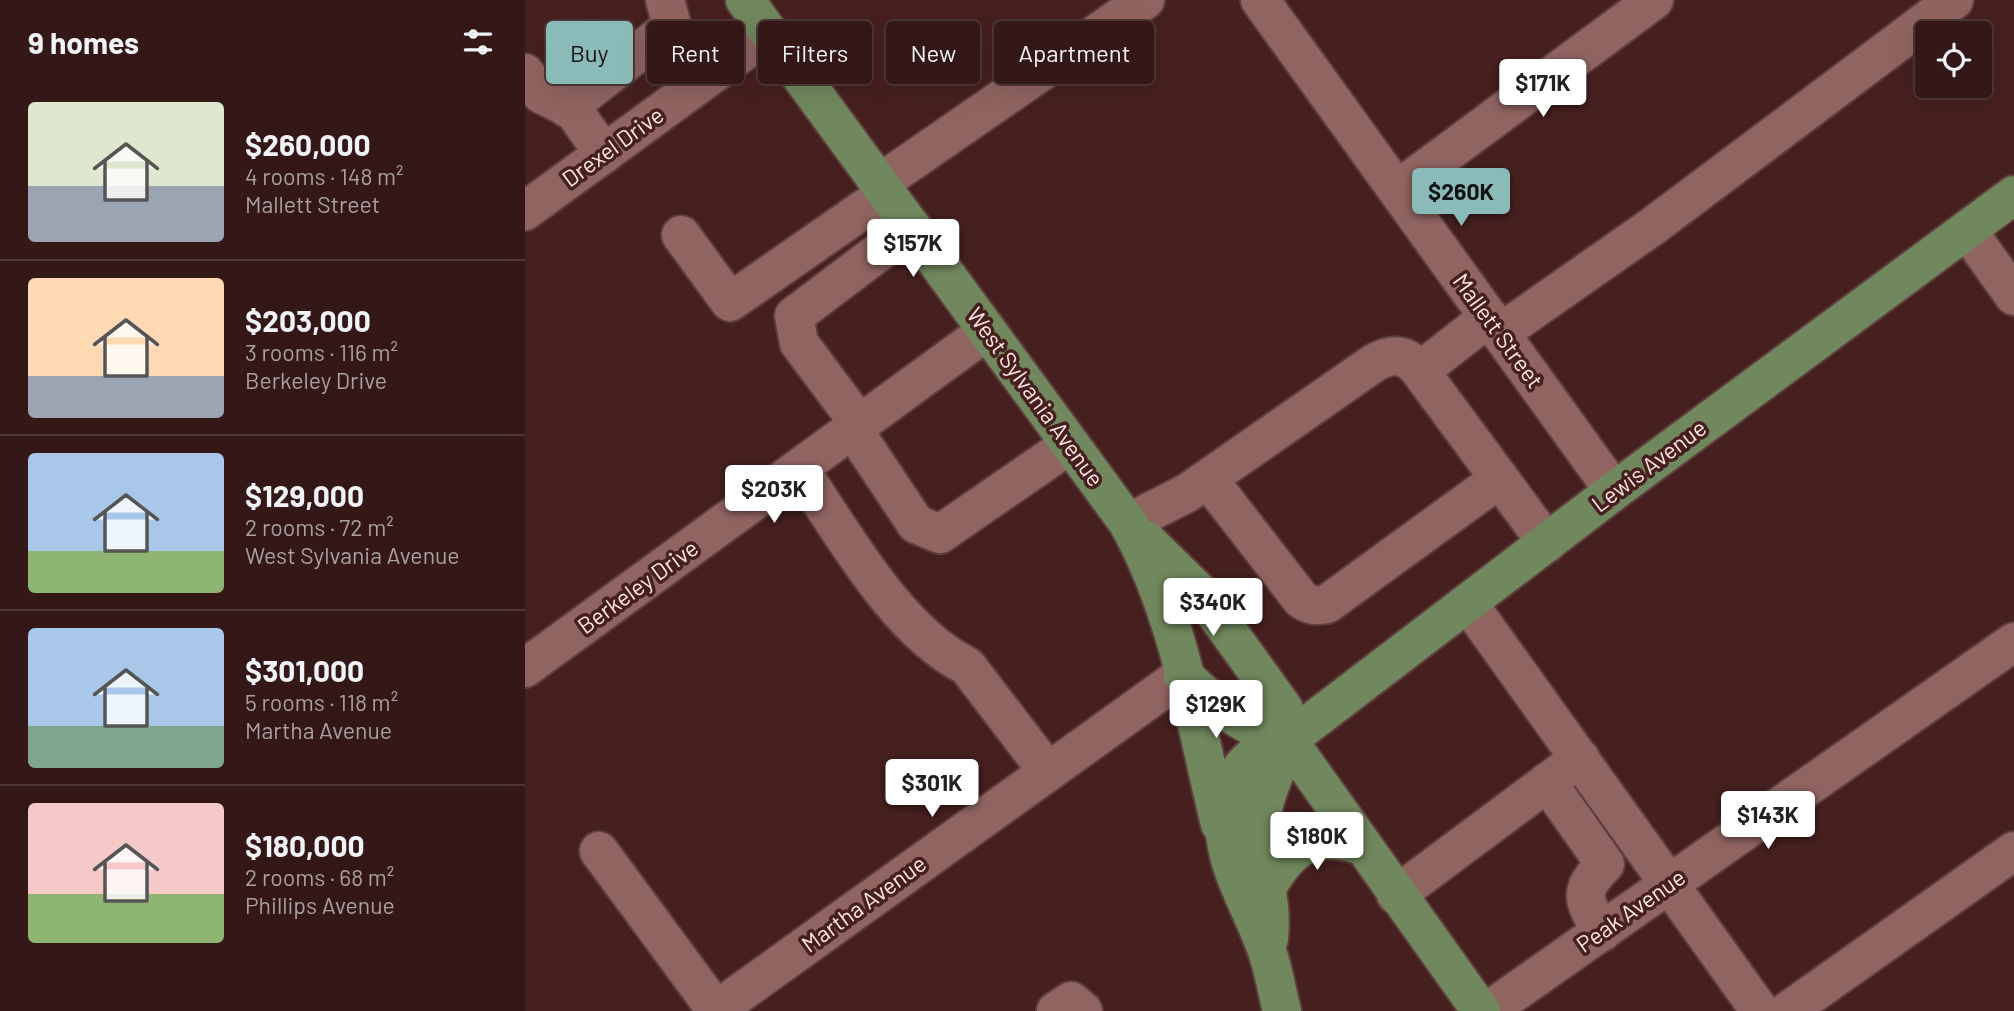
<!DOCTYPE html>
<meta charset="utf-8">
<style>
body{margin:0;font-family:Barlow,sans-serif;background:#3f2524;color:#f1f3f6;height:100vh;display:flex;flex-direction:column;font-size:26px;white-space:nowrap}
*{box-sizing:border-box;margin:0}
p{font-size:23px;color:#a9a0a1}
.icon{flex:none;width:38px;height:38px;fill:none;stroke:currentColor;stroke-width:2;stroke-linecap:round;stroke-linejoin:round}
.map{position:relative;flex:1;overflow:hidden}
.details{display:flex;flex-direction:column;background:#341817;width:525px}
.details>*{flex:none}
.top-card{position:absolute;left:21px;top:21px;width:665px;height:63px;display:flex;gap:14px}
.fabs{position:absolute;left:1390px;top:21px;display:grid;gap:14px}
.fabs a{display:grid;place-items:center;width:77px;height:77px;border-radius:7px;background:#341817;box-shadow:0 7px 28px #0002,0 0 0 2px #4e3736;font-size:35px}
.price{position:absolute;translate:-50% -60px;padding:0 16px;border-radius:7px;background:#fff;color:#222;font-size:23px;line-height:46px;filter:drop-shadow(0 2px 4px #0008)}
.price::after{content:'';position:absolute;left:50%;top:42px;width:21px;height:16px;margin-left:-10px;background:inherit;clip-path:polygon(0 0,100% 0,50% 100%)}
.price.current{background:#8bbbb9;color:#111}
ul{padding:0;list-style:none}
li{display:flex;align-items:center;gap:21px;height:175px;padding:0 28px}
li+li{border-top:2px solid #4e3736}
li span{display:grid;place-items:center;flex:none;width:196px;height:140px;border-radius:7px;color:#555}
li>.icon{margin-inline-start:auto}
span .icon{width:84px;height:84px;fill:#fffc;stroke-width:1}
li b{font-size:30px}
h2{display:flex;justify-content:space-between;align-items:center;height:84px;padding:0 28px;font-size:30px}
.pill{padding:0 24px;border-radius:7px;background:#341817;box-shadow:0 7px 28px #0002,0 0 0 2px #4e3736;font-size:24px;line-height:63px}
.pill.current{background:#8bbbb9;color:#111}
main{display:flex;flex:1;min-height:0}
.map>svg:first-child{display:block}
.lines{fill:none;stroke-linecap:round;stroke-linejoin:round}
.minor-casing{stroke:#5d3d3d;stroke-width:42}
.major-casing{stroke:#5d3d3d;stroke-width:42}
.minor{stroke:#906461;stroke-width:38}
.major{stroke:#71885e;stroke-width:38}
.labels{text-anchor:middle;stroke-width:7;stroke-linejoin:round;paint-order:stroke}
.street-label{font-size:23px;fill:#ffe5e3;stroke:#46201f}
</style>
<main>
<section class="details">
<h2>9 homes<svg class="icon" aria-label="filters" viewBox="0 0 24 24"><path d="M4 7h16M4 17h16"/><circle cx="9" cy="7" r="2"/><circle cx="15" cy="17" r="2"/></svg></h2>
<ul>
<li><span style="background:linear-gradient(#dfe7d0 60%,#9aa5b1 0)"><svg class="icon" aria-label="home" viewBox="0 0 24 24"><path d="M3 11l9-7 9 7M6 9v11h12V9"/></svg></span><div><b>$260,000</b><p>4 rooms · 148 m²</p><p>Mallett Street</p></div></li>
<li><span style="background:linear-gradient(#ffd9b3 70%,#9aa5b1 0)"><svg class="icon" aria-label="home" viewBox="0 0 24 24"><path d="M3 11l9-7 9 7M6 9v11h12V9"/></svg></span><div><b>$203,000</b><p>3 rooms · 116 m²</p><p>Berkeley Drive</p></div></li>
<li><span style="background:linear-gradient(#a9c7e8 70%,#8fb573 0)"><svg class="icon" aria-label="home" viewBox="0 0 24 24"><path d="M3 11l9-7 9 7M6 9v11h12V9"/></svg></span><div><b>$129,000</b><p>2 rooms · 72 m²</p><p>West Sylvania Avenue</p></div></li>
<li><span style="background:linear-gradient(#a9c7e8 70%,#7fa58c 0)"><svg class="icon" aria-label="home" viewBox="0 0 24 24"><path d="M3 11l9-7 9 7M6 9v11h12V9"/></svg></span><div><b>$301,000</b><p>5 rooms · 118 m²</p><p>Martha Avenue</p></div></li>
<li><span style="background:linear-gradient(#f6c9c9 65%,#8fb573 0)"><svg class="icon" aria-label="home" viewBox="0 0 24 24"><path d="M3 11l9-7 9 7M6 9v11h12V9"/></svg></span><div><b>$180,000</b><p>2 rooms · 68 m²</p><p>Phillips Avenue</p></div></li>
</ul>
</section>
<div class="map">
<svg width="1489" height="1011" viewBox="0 0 1489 1011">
<rect width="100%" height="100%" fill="#46201f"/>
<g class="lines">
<defs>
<g id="minor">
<path d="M735 0 1089 491"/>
<path d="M0 73 16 94 48 110 79 154"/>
<path d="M42 108 142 30 146 22 140 0"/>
<path d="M355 183 620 0"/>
<path d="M872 190 1129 0"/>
<path d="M0 211 244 33"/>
<path d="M1442 230 1489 296"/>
<path d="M156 235 205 302 362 193"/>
<path d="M975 333 1128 226 1429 0"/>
<path d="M895 371 964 317"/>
<path d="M336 426 274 343 269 316 387 227"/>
<path d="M329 431 391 524 415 534 544 445"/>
<path d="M275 470C318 533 372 632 442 666L523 772"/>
<path d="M683 479 776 599C785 606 791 606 802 604L974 479"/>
<path d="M603 523 662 493 849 363C867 353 881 353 895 371L1022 543"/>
<path d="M943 603 1235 1011"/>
<path d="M0 668 462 331"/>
<path d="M1022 782 1080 864C1052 892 1058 900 1077 932"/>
<path d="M74 851 191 1010"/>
<path d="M871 895 1055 758"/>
<path d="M190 1011 658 675"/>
<path d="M531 1011 546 1001 558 1011"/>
<path d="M963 1011 1489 642"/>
<path d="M1263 1011 1489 851"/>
</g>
<g id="major">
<path d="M220 0 603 523C654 615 670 723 695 824"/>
<path d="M621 540 677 595 744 688 759 709 763 740 956 1011"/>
<path d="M658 675C692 708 718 726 763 740"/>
<path d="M743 886C767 844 789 831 837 846"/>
<path d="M744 939C748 898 736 877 735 840 733 805 751 773 763 740"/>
<path d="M757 1011C752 992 749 972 743 954 725 899 685 850 705 790 715 761 734 748 763 740L1089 491 1489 195"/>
</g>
</defs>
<use href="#minor" class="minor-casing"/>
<use href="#major" class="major-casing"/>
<use href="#minor" class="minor"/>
<use href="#major" class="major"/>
</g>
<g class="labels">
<g class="street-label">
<text transform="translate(88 147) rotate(-36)" y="8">Drexel Drive</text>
<text transform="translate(973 331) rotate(54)" y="8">Mallett Street</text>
<text transform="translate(510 397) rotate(54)" y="8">West Sylvania Avenue</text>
<text transform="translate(1124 466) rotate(-37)" y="8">Lewis Avenue</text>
<text transform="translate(113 587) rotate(-36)" y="8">Berkeley Drive</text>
<text transform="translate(339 904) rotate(-36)" y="8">Martha Avenue</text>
<text transform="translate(1106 911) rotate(-35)" y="8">Peak Avenue</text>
</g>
</g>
</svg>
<div class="fabs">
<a><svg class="icon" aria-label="locate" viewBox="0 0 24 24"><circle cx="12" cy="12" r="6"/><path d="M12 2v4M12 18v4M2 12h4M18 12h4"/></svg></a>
</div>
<b class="price" style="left:1018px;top:119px">$171K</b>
<b class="price current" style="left:936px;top:228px">$260K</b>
<b class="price" style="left:388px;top:279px">$157K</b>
<b class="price" style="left:249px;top:525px">$203K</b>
<b class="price" style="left:688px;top:638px">$340K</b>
<b class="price" style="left:691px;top:740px">$129K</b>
<b class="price" style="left:407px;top:819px">$301K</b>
<b class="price" style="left:1243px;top:851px">$143K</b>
<b class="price" style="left:792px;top:872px">$180K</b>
<div class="top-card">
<a class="pill current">Buy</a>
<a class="pill">Rent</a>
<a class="pill">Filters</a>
<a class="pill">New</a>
<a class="pill">Apartment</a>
</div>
</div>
</main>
